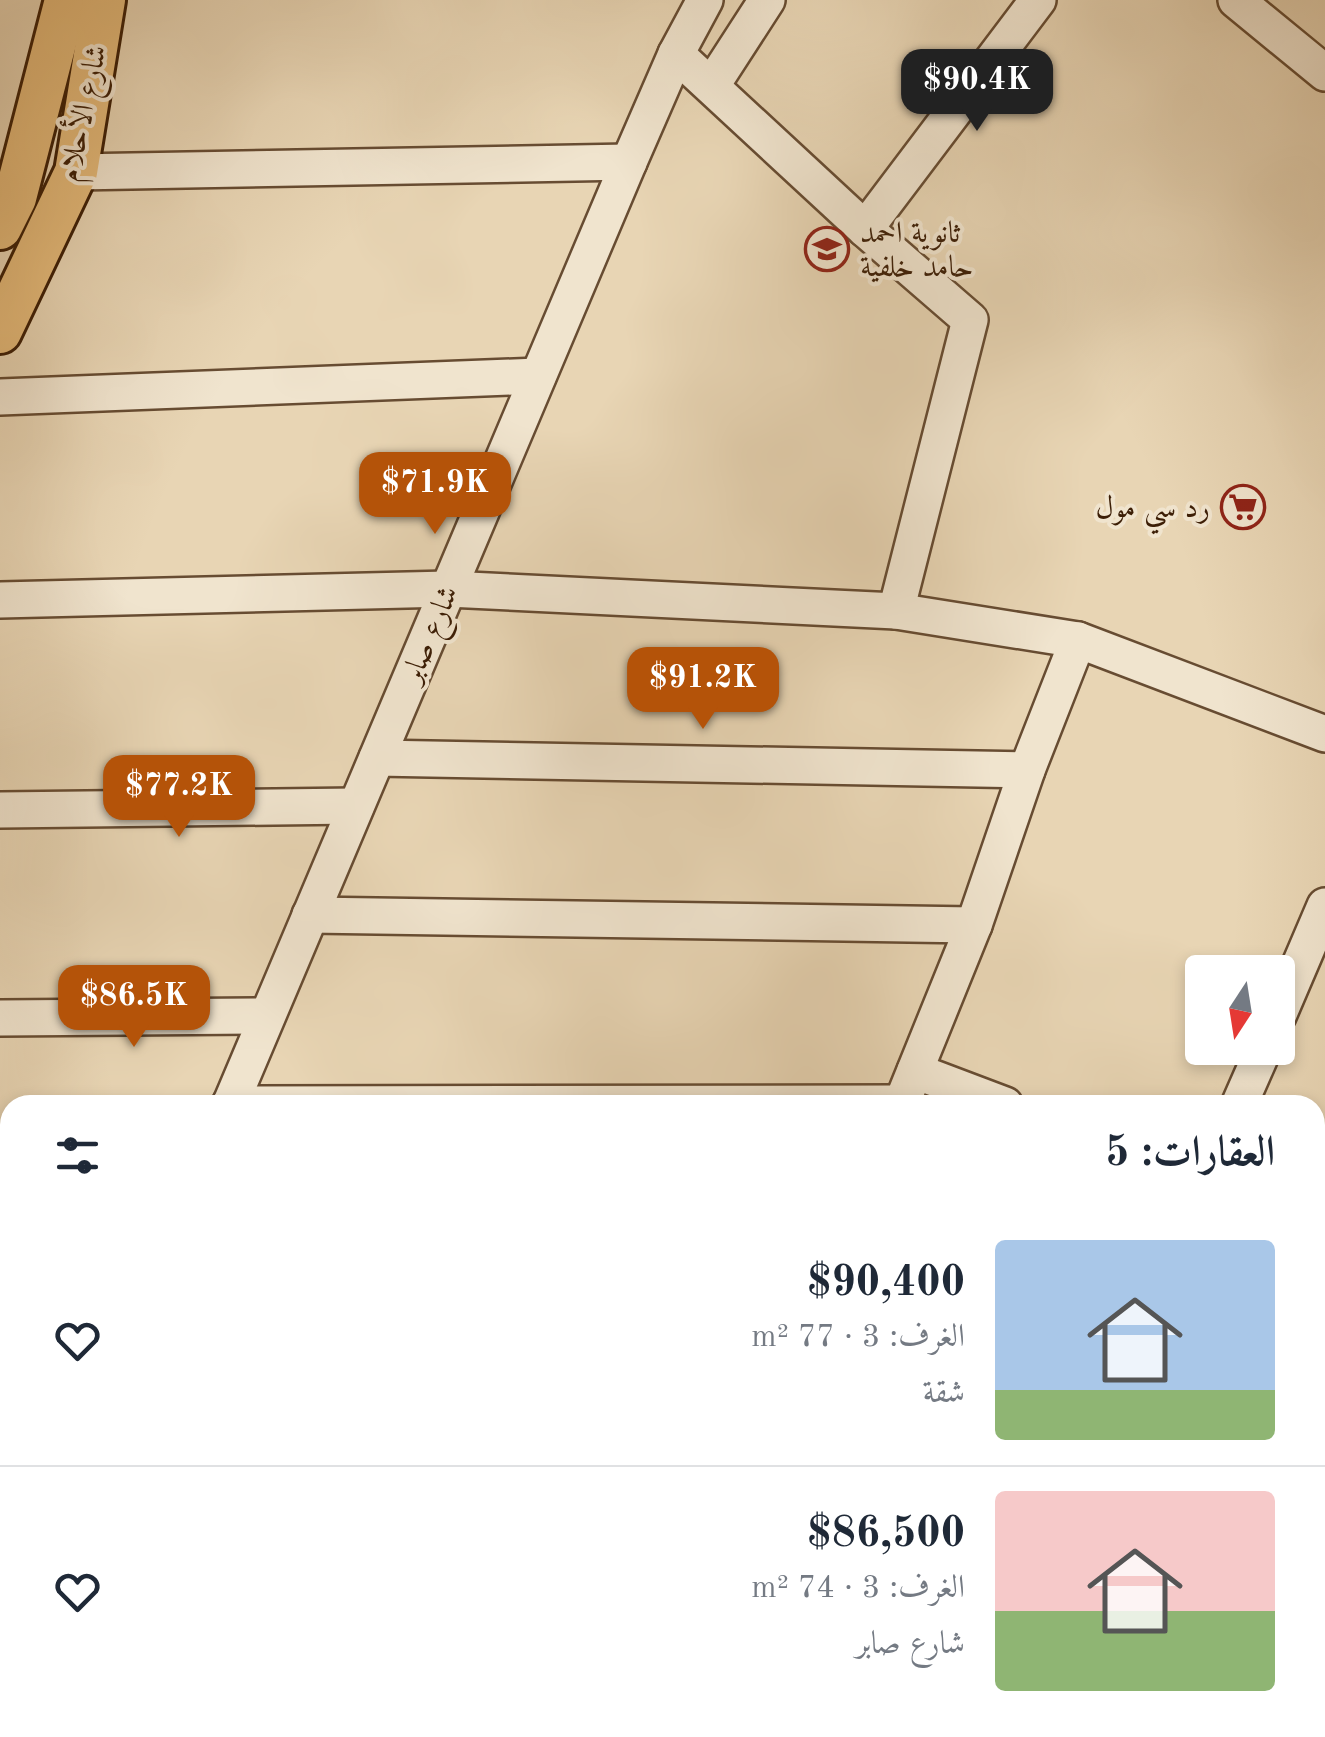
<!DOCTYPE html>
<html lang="ar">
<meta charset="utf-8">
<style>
body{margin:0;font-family:"Old Standard TT",Amiri,serif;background:#f2f2f3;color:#1f2937;direction:rtl;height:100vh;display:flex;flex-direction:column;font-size:38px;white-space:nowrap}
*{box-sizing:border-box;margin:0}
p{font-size:32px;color:#747a83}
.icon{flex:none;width:55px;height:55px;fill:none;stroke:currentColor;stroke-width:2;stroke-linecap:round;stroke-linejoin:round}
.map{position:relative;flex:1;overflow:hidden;direction:ltr}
.side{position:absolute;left:0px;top:1095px;width:1325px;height:642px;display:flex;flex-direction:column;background:#fff;border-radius:30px 30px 0 0;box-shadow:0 5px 15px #0003;direction:rtl}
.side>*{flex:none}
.needle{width:65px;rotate:192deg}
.buttons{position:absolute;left:1185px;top:955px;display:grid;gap:20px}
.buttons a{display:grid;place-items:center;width:110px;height:110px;border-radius:10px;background:#fff;box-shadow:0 5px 15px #0003;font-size:50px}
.price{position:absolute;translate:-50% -85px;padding:0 22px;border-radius:20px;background:#b45309;color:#fff;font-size:32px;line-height:65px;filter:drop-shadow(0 2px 5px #0008)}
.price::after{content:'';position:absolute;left:50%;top:60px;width:30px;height:22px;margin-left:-15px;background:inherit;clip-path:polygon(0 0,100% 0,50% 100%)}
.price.selected{background:#222;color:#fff}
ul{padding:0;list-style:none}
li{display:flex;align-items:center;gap:30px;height:250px;padding:0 50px}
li+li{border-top:2px solid #e0e1e3}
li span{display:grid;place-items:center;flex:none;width:280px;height:200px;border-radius:10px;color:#555}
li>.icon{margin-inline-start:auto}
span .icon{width:120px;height:120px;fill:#fffc;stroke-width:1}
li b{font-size:42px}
h2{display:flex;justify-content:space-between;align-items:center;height:120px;padding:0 50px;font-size:42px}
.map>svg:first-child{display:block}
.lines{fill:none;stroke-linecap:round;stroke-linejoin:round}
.minor-casing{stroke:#674c32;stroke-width:40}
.major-casing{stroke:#3c1e06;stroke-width:48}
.highway-casing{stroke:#3c1e06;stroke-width:55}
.minor{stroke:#f0e4ce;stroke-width:35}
.major{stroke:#e4ba7a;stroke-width:42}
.highway{stroke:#e4ba7a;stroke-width:50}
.labels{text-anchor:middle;stroke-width:8;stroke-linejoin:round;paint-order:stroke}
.street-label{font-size:30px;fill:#3c1e06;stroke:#f0e4ce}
.poi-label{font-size:30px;fill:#3c1e06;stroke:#f0e4ce;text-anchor:start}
</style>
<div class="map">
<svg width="1325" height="1737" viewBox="0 0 1325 1737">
<rect width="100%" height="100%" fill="#e8d5b4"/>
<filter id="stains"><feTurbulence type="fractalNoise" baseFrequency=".002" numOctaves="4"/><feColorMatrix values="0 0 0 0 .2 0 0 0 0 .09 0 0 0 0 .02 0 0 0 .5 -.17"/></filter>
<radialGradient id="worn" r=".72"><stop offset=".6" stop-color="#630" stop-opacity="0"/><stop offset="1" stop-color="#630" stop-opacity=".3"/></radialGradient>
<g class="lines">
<defs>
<g id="minor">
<path d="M1236 0 1325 73"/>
<path d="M676 54 865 229 970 320 896 611"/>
<path d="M712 85 767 0"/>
<path d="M76 172 629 162"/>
<path d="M865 229 1038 0"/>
<path d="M0 397 538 376"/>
<path d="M0 600 448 589 896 611 1078 640 1325 734"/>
<path d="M377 758 1027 770"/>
<path d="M0 810 356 806"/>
<path d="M310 915 974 925"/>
<path d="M1278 1016 1325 906"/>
<path d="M0 1018 267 1016"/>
<path d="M915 1071 1005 1105"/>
<path d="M230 1104 901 1103"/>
<path d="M230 1105 629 162 676 54 705 0"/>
<path d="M901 1105 974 925 1027 770 1078 640"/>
<path d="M1239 1105 1264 1048"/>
<path d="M0 1224H10"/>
<path d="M0 1431H10"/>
<path d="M0 1630H10"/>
<path d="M0 1689 10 1665"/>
<path d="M659 1737 663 1728"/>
<path d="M985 1737 989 1728"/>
</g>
<g id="major">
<path d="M0 228 15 198 66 0"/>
<path d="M0 332 76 172 104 0"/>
</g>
<g id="highway">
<path d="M1315 1225 1325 1198"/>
<path d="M1315 1377 1325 1350"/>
<path d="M1114 1737 1118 1728"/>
<path d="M1176 1737 1180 1728"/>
</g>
</defs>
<use href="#minor" class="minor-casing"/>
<use href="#major" class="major-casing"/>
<use href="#highway" class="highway-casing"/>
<use href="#minor" class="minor"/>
<use href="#major" class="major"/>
<use href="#highway" class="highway"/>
</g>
<defs>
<symbol id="school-ring" viewBox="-11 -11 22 22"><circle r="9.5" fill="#f0e4ce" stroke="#8f2418" stroke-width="1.5"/><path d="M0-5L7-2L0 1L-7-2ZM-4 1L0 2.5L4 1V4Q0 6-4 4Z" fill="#8f2418"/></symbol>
<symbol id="supermarket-ring" viewBox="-11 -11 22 22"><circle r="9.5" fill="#f0e4ce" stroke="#8f2418" stroke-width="1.5"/><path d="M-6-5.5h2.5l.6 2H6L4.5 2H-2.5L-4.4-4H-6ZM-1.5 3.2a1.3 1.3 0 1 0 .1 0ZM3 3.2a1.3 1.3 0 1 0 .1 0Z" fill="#8f2418"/></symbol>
</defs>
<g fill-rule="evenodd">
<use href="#school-ring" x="802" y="224" width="50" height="50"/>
<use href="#supermarket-ring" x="1218" y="482" width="50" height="50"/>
</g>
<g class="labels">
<g class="street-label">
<text transform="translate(82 113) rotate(-78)" y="10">شارع الأحلام</text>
<text transform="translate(429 634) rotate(-67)" y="10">شارع صابر</text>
</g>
<g class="poi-label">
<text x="860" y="242">ثانوية احمد<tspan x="860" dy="34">حامد خلفية</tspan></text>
<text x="1210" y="517" text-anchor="end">رد سي مول</text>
</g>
</g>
<rect width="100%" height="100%" filter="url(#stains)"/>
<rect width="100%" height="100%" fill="url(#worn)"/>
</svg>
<div class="buttons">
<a><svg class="needle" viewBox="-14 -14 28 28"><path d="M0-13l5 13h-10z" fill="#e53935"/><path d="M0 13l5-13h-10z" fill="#747a83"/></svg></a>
</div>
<b class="price selected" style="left:977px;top:134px">$90.4K</b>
<b class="price" style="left:435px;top:537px">$71.9K</b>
<b class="price" style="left:703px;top:732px">$91.2K</b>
<b class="price" style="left:179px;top:840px">$77.2K</b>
<b class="price" style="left:134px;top:1050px">$86.5K</b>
<section class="side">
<h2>العقارات: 5<svg class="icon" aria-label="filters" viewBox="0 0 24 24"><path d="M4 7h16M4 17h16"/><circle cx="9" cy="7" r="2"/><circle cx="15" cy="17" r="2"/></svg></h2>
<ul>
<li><span style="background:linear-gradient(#a9c7e8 75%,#8fb573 0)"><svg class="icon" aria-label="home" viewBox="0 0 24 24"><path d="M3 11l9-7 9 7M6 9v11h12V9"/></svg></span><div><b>$90,400</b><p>الغرف: 3 · 77 m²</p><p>شقة</p></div><svg class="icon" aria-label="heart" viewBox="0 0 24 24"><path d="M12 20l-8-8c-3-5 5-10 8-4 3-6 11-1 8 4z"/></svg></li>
<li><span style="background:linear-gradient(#f6c9c9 60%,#8fb573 0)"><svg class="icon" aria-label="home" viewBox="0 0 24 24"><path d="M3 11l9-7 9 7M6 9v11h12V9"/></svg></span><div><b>$86,500</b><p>الغرف: 3 · 74 m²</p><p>شارع صابر</p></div><svg class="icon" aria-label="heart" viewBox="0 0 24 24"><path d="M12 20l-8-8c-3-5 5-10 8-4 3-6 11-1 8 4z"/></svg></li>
</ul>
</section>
</div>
